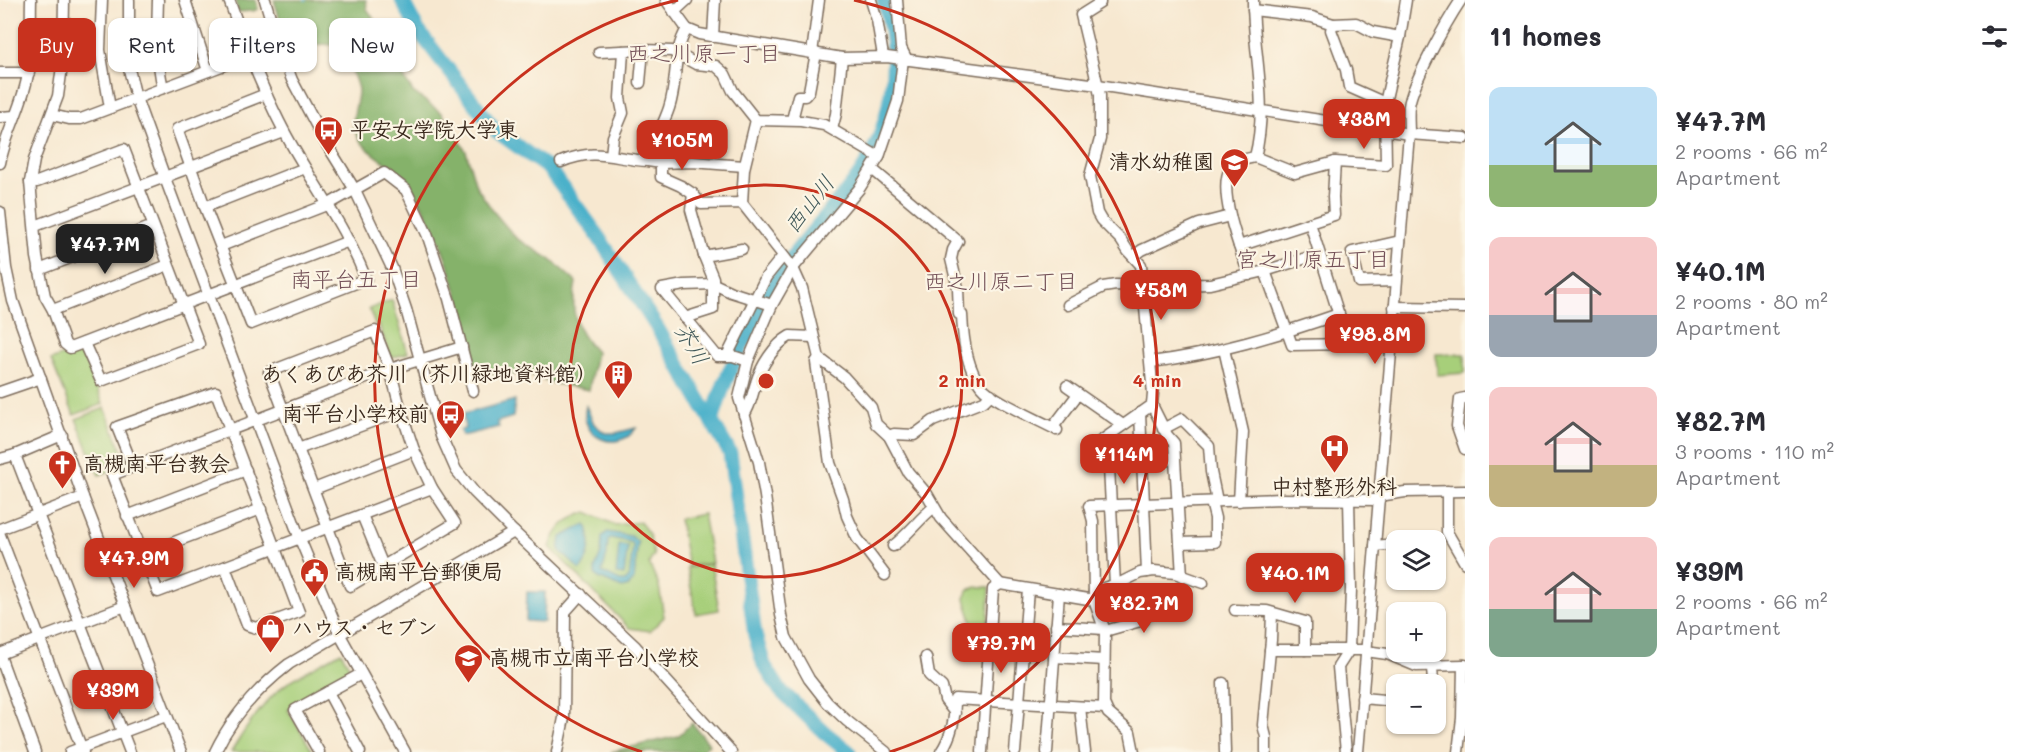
<!DOCTYPE html>
<meta charset="utf-8">
<style>
body{margin:0;font-family:Mali,"Klee One",sans-serif;background:#f2f2f3;color:#2b2b33;height:100vh;display:flex;flex-direction:column;font-size:22px;white-space:nowrap}
*{box-sizing:border-box;margin:0}
p{font-size:20px;color:#7c7c81}
.icon{flex:none;width:33px;height:33px;fill:none;stroke:currentColor;stroke-width:2;stroke-linecap:round;stroke-linejoin:round}
.map{position:relative;flex:1;overflow:hidden}
.details{display:flex;flex-direction:column;background:#fff;width:570px}
.details>*{flex:none}
.banner{position:absolute;left:18px;top:18px;width:570px;height:54px;display:flex;gap:12px}
.tools{position:absolute;left:1386px;top:530px;display:grid;gap:12px}
.tools a{display:grid;place-items:center;width:60px;height:60px;border-radius:12px;background:#fff;box-shadow:0 2px 4px #0004;font-size:30px}
.price{position:absolute;translate:-50% -51px;padding:0 14px;border-radius:12px;background:#c8321e;color:#fff;font-size:20px;line-height:39px;filter:drop-shadow(0 2px 3px #0008)}
.price::after{content:'';position:absolute;left:50%;top:36px;width:18px;height:14px;margin-left:-9px;background:inherit;clip-path:polygon(0 0,100% 0,50% 100%)}
.price.active{background:#222;color:#fff}
ul{padding:0;list-style:none}
li{display:flex;align-items:center;gap:18px;height:150px;padding:0 24px}
li span{display:grid;place-items:center;flex:none;width:168px;height:120px;border-radius:12px;color:#555}
li>.icon{margin-inline-start:auto}
span .icon{width:72px;height:72px;fill:#fffc;stroke-width:1}
li b{font-size:26px}
h2{display:flex;justify-content:space-between;align-items:center;height:72px;padding:0 24px;font-size:26px}
.pill{padding:0 21px;border-radius:12px;background:#fff;box-shadow:0 2px 4px #0004;font-size:21px;line-height:54px}
.pill.active{background:#c8321e;color:#fff}
main{display:flex;flex:1;min-height:0}
.map>svg:first-child{display:block}
.green{fill:#a7cf7a;stroke:#717c4c;stroke-width:1.5}
.forest{fill:#85b26a;stroke:#606e44;stroke-width:1.5}
.water{fill:#4bb1ca;stroke:#436e74;stroke-width:1.5;fill-rule:evenodd}
.lines{fill:none;stroke-linecap:round;stroke-linejoin:round}
.stream{stroke:#4bb1ca;stroke-width:2}
.river{stroke:#4bb1ca;stroke-width:15}
.minor-casing{stroke:#7d6c5c;stroke-width:13}
.minor{stroke:#fff;stroke-width:10}
.ring{fill:none;stroke:#c8321e;stroke-width:3}
.labels{text-anchor:middle;stroke-width:4.5;stroke-linejoin:round;paint-order:stroke}
.poi-label{font-size:21px;font-weight:bold;fill:#3b2a1e;stroke:#fcf5e5;text-anchor:start}
.neighbourhood-label{font-size:22px;fill:#735057;stroke:#fcf5e5}
.water-label{font-size:22px;font-style:italic;fill:#41595a;stroke:#fcf5e5}
.centre{fill:#c8321e;stroke:#fcf5e5;stroke-width:3}
.ring-label{font-size:18px;text-anchor:middle;font-weight:bold;fill:#c8321e;stroke:#fcf5e5;stroke-width:4.5;stroke-linejoin:round;paint-order:stroke}
</style>
<main>
<div class="map">
<svg width="1465" height="752" viewBox="0 0 1465 752">
<rect width="100%" height="100%" fill="#fcf5e5"/>
<filter id="ink" filterUnits="userSpaceOnUse"><feTurbulence type="fractalNoise" baseFrequency=".0167" numOctaves="2"/><feDisplacementMap in="SourceGraphic" scale="12" xChannelSelector="R" yChannelSelector="G"/><feConvolveMatrix kernelMatrix="1 2 1 2 8 2 1 2 1" color-interpolation-filters="sRGB"/></filter>
<filter id="wash" filterUnits="userSpaceOnUse"><feTurbulence type="fractalNoise" baseFrequency=".008" numOctaves="4" result="noise"/><feDisplacementMap in="SourceGraphic" scale="24" xChannelSelector="R" yChannelSelector="G"/><feGaussianBlur stdDeviation="1.35" result="paint"/><feColorMatrix in="noise" values="0 0 0 0 0 0 0 0 0 0 0 0 0 0 0 0 0 1.4 0 .05"/><feComposite in="paint" operator="in"/></filter>
<g filter="url(#wash)">
<rect width="100%" height="100%" fill="#f7e8d0"/>
<g class="green">
<path d="M392 300 408 353 391 358 379 325H375L369 309Z"/>
<path d="M82 348 103 404 74 415 51 360Z"/>
<path d="M1436 354H1465V373L1437 375Z"/>
<path d="M105 408 126 461 124 466 99 475 76 419Z"/>
<path d="M587 512 615 525 640 522 649 534 654 555 649 563 659 586 664 617 650 631 629 628 550 547C556 527 568 518 587 512Z"/>
<path d="M703 514 712 563 688 566 679 519Z"/>
<path d="M711 564 719 610 696 614 687 568Z"/>
<path d="M977 587H990L987 637 972 636V621L965 599 967 590Z"/>
<path d="M341 652 351 669 288 710 313 752H231C245 729 268 694 292 680 308 670 325 661 341 652Z"/>
</g>
<g class="forest">
<path d="M235 0H256L258 9 253 11 238 12Z"/>
<path d="M274 0H366L367 9 387 37 404 78 413 92 442 113 466 151 476 186 493 211 516 238 550 259 576 282C570 312 575 330 596 352L589 390 554 383 530 375 475 373C463 308 446 236 407 182 393 162 364 155 355 131 350 119 358 104 358 91 358 84 345 54 340 49 326 38 303 51 287 43Z"/>
<path d="M692 723 709 744 701 752H610L678 736Z"/>
</g>
<g class="water">
<path d="M515 400 513 417 497 422 499 427 462 436 460 430 465 429 463 414Z"/>
<path d="M586 406 594 424 605 433H616L636 428C618 455 578 437 586 406Z"/>
<path d="M586 524C593 541 591 556 580 570L559 550 561 537Z"/>
<path d="M607 532 631 536 638 542 634 580 629 586 622 588 599 578 595 574V568L601 553 602 537ZM611 538 630 542 633 545 629 577 625 581H620L602 572 607 555 608 540Z"/>
<path d="M619 545 628 546 624 575 616 574Z"/>
<path d="M527 592H545L544 622 526 621Z"/>
</g>
<g class="lines">
<path class="stream" d="M305 0H306"/>
<g class="river">
<path d="M402 0 417 29 495 130 549 169 596 233 658 329 730 453 755 635 764 665 780 690 825 733 849 752"/>
<path d="M712 423C721 384 740 349 758 314 769 294 779 274 793 256 812 230 835 207 854 182 893 131 903 61 884 0"/>
</g>
</g>
</g>
<g filter="url(#ink)">
<g class="lines">
<defs>
<g id="minor">
<path d="M64 0 63 59 58 96 34 160 30 182 37 257 45 296 53 310 65 344 70 348 349 241"/>
<path d="M102 0 100 50 110 108"/>
<path d="M129 0V69L136 98 165 178 300 539 340 635 405 752"/>
<path d="M158 0C157 30 156 59 163 88"/>
<path d="M185 0 208 71"/>
<path d="M229 0C245 45 262 89 284 131 311 182 345 225 366 279L251 324 205 207 177 129 266 94"/>
<path d="M265 0 278 44 292 80 323 138 355 190 392 268 406 309 441 436 456 470 474 492 514 532 636 647 731 752"/>
<path d="M666 0 687 29 699 34 842 58 887 57 1098 85 1409 134 1465 138"/>
<path d="M871 0 877 20 883 56"/>
<path d="M897 0 901 48 907 60"/>
<path d="M1253 10 1312 17 1333 24 1356 23 1373 32 1400 37"/>
<path d="M674 12 687 0"/>
<path d="M1333 24 1331 30 1346 70 1349 87 1385 103"/>
<path d="M687 29C672 52 678 83 669 108 663 126 653 142 648 161L661 163V177L681 186 693 194 701 204 742 203 793 268 802 288 819 358 844 377 871 407 876 424 889 436 908 472 927 494 941 518 1000 584 1094 600"/>
<path d="M713 37 715 0"/>
<path d="M599 52 643 50 672 51 696 64 716 66 725 74 733 91 756 120 801 121 824 125 879 157"/>
<path d="M812 53 819 0"/>
<path d="M0 73H29"/>
<path d="M640 83 643 50"/>
<path d="M52 115 69 119H81L248 56"/>
<path d="M0 117 15 116"/>
<path d="M792 120 798 96H805L809 91 816 53"/>
<path d="M832 129 836 114 842 58"/>
<path d="M611 155 613 137 623 113 620 98 623 51"/>
<path d="M561 162C597 147 613 159 648 161"/>
<path d="M1335 162 1386 165 1385 103 1400 37 1406 0"/>
<path d="M0 163C6 132 23 105 28 74 33 51 30 24 31 0"/>
<path d="M661 163 692 162 744 166"/>
<path d="M872 169 958 241 953 250 951 259 958 288 959 314 962 315C963 338 966 367 981 386 993 401 1039 420 1057 430"/>
<path d="M30 182H37L124 149 199 344 101 381 84 343"/>
<path d="M742 203 744 169 756 120"/>
<path d="M205 207 305 168"/>
<path d="M0 212 6 268 13 301 83 497 181 752"/>
<path d="M1310 223 1348 344"/>
<path d="M35 226 284 132"/>
<path d="M221 246 329 204 384 173 406 190 427 234 449 299 473 391"/>
<path d="M1239 246 1334 215 1333 197 1335 162 1295 173 1255 157"/>
<path d="M704 256 742 249"/>
<path d="M1134 256 1142 250 1199 224 1230 216"/>
<path d="M39 270 153 226"/>
<path d="M1265 271 1292 345 1348 344 1391 347"/>
<path d="M1249 275C1241 252 1217 191 1230 169 1235 160 1246 159 1255 157 1269 102 1253 54 1253 0"/>
<path d="M1396 281 1359 282 1352 252 1400 241"/>
<path d="M1068 305 1103 287 1116 285 1143 286 1210 284 1265 271 1319 254"/>
<path d="M1394 307 1465 308"/>
<path d="M53 310 168 265"/>
<path d="M685 318 713 309V278L704 256 691 210 693 194"/>
<path d="M375 331 390 369 401 411 414 450 432 488 455 523 350 586 269 372Z"/>
<path d="M1224 349 1243 432 1239 501"/>
<path d="M727 356 766 277 783 256"/>
<path d="M819 358 816 362 830 463 843 499 847 516 857 538 885 575"/>
<path d="M748 361 733 356H717L662 289 684 285 714 284 731 292 772 305"/>
<path d="M1151 362C1216 354 1278 335 1339 314"/>
<path d="M1067 386 1123 425"/>
<path d="M0 392 41 378"/>
<path d="M1465 398 1460 399 1457 426 1465 449"/>
<path d="M1152 405 1167 435 1174 443 1182 576"/>
<path d="M1140 413 1147 572"/>
<path d="M744 415C751 405 752 395 756 383 761 366 774 345 790 336L813 337"/>
<path d="M1053 427 1078 394"/>
<path d="M1163 429 1182 419 1209 446 1211 472 1217 501"/>
<path d="M889 436 894 434 914 435 933 421 984 401 991 394"/>
<path d="M298 449 401 411"/>
<path d="M1088 450 1152 405 1153 394 1141 265 1128 251 1121 240 1101 220 1097 213 1090 176 1100 139V95L1081 15 1100 3V0"/>
<path d="M15 455 130 752"/>
<path d="M0 459 15 455 62 435"/>
<path d="M133 467 117 427 216 392 299 612 256 628 247 625 225 567"/>
<path d="M1109 467 1115 585"/>
<path d="M432 488 158 592 112 475 390 369 462 347"/>
<path d="M314 489 414 450"/>
<path d="M1447 491V532L1465 563"/>
<path d="M1379 496 1405 492 1465 491"/>
<path d="M362 515 383 566"/>
<path d="M127 516 246 470"/>
<path d="M0 529 83 497"/>
<path d="M0 535 83 752"/>
<path d="M1180 543 1215 542V518L1211 502"/>
<path d="M893 546C909 534 918 520 934 507"/>
<path d="M1375 546 1396 544"/>
<path d="M143 554 261 509"/>
<path d="M1094 591 1120 583 1140 573 1154 571 1175 573 1203 583"/>
<path d="M1235 610 1267 611 1305 622V650"/>
<path d="M1056 626 1104 629"/>
<path d="M1105 631 1144 620 1145 615 1174 605"/>
<path d="M1270 650H1366"/>
<path d="M1366 651 1387 654 1416 666 1465 665"/>
<path d="M0 654 125 606"/>
<path d="M0 656 35 752"/>
<path d="M926 657 929 675 942 687 945 700 955 713"/>
<path d="M1054 657 1104 660"/>
<path d="M1432 666 1433 684"/>
<path d="M1223 683 1225 752"/>
<path d="M328 692 360 752"/>
<path d="M1362 698 1396 701"/>
<path d="M1080 707 1085 752"/>
<path d="M70 752 166 716"/>
<path d="M215 752C232 716 258 688 289 664L514 532"/>
<path d="M319 752 295 710 361 674"/>
<path d="M557 752 564 718 565 612 581 594"/>
<path d="M886 752 847 721 827 702 809 679 786 637 781 615 765 496 759 462 739 398 748 361 772 305 793 268 859 189 879 157 898 101 903 59"/>
<path d="M941 752C952 735 955 719 955 699L1105 708"/>
<path d="M982 752 993 589 1000 584"/>
<path d="M1015 752 1028 590"/>
<path d="M1047 752 1059 594"/>
<path d="M1134 752 1130 732 1108 713 1104 704 1105 631 1094 600 1093 521 1089 506 1281 499 1379 500"/>
<path d="M1266 752V737L1263 725 1271 640 1272 613"/>
<path d="M1346 752 1338 667 1349 650 1351 589 1349 500"/>
<path d="M1358 752 1409 134C1409 125 1408 115 1409 106 1412 83 1447 21 1461 0"/>
<path d="M1458 752 1462 718 1463 665"/>
</g>
</defs>
<use href="#minor" class="minor-casing"/>
<use href="#minor" class="minor"/>
</g>
</g>
<g class="ring">
<circle cx="766" cy="381" r="196"/>
<path d="M642 752A391 391 0 0 1 678 0M854 0A391 391 0 0 1 890 752"/>
</g>
<defs>
<symbol id="bus-pin" viewBox="-11 -11 22 30"><path d="M0 17L-7.5 6A9.5 9.5 0 1 1 7.5 6Z" fill="#c8321e" stroke="#fcf5e5"/><path d="M-5-6H5V4H4V6H2V4H-2V6H-4V4H-5ZM-3.5-4V0h7V-4ZM-3.5 1.2v1.5H-2V1.2ZM2 1.2v1.5H3.5V1.2Z" fill="#fff"/></symbol>
<symbol id="school-pin" viewBox="-11 -11 22 30"><path d="M0 17L-7.5 6A9.5 9.5 0 1 1 7.5 6Z" fill="#c8321e" stroke="#fcf5e5"/><path d="M0-5L7-2L0 1L-7-2ZM-4 1L0 2.5L4 1V4Q0 6-4 4Z" fill="#fff"/></symbol>
<symbol id="building-pin" viewBox="-11 -11 22 30"><path d="M0 17L-7.5 6A9.5 9.5 0 1 1 7.5 6Z" fill="#c8321e" stroke="#fcf5e5"/><path d="M-4-6H4V6H1V3H-1V6H-4ZM-2.5-4.3h1.7v1.8h-1.7ZM.8-4.3h1.7v1.8H.8ZM-2.5-1h1.7V.8h-1.7ZM.8-1h1.7V.8H.8Z" fill="#fff"/></symbol>
<symbol id="hospital-pin" viewBox="-11 -11 22 30"><path d="M0 17L-7.5 6A9.5 9.5 0 1 1 7.5 6Z" fill="#c8321e" stroke="#fcf5e5"/><path d="M-5-5h3v3.5h4V-5h3V5h-3V1.5h-4V5h-3Z" fill="#fff"/></symbol>
<symbol id="church-pin" viewBox="-11 -11 22 30"><path d="M0 17L-7.5 6A9.5 9.5 0 1 1 7.5 6Z" fill="#c8321e" stroke="#fcf5e5"/><path d="M-1.2-6h2.4v3.5h3.3v2.4h-3.3V6h-2.4V-.1h-3.3v-2.4h3.3Z" fill="#fff"/></symbol>
<symbol id="civic-pin" viewBox="-11 -11 22 30"><path d="M0 17L-7.5 6A9.5 9.5 0 1 1 7.5 6Z" fill="#c8321e" stroke="#fcf5e5"/><path d="M-.6-6.5H3V-4.5H.6V-3L4-1V1h2V6H-6V1h2V-1L-.6-3ZM-1.2 2.5V6h2.4V2.5Z" fill="#fff"/></symbol>
<symbol id="shop-pin" viewBox="-11 -11 22 30"><path d="M0 17L-7.5 6A9.5 9.5 0 1 1 7.5 6Z" fill="#c8321e" stroke="#fcf5e5"/><path d="M-5-2.5h2.3a2.7 3.5 0 0 1 5.4 0H5L5.5 6h-11ZM-1.5-2.5h3a1.5 2.3 0 0 0-3 0Z" fill="#fff"/></symbol>
</defs>
<g fill-rule="evenodd">
<use href="#bus-pin" x="312" y="114" width="33" height="45"/>
<use href="#school-pin" x="1218" y="146" width="33" height="45"/>
<use href="#building-pin" x="602" y="358" width="33" height="45"/>
<use href="#bus-pin" x="434" y="398" width="33" height="45"/>
<use href="#hospital-pin" x="1318" y="432" width="33" height="45"/>
<use href="#church-pin" x="46" y="448" width="33" height="45"/>
<use href="#civic-pin" x="298" y="556" width="33" height="45"/>
<use href="#shop-pin" x="254" y="612" width="33" height="45"/>
<use href="#school-pin" x="452" y="642" width="33" height="45"/>
</g>
<g class="labels">
<g class="poi-label">
<text x="350" y="137">平安女学院大学東</text>
<text x="1214" y="169" text-anchor="end">清水幼稚園</text>
<text x="597" y="381" text-anchor="end">あくあぴあ芥川（芥川緑地資料館）</text>
<text x="429" y="421" text-anchor="end">南平台小学校前</text>
<text x="83" y="471">高槻南平台教会</text>
<text x="1334" y="494" text-anchor="middle">中村整形外科</text>
<text x="335" y="579">高槻南平台郵便局</text>
<text x="292" y="635">ハウス・セブン</text>
<text x="489" y="665">高槻市立南平台小学校</text>
</g>
<g class="neighbourhood-label">
<text x="704" y="61">西之川原一丁目</text>
<text x="1313" y="267">宮之川原五丁目</text>
<text x="356" y="287">南平台五丁目</text>
<text x="1001" y="289">西之川原二丁目</text>
</g>
<g class="water-label">
<text transform="translate(809 204) rotate(-52)" y="8">西山川</text>
<text transform="translate(692 344) rotate(60)" y="8">芥川</text>
</g>
</g>
<circle cx="766" cy="381" r="9" class="centre"/>
<g class="ring-label">
<text x="962" y="387">2 min</text>
<text x="1157" y="387">4 min</text>
</g>
</svg>
<div class="tools">
<a><svg class="icon" aria-label="layers" viewBox="0 0 24 24"><path d="M12 4l9 5-9 5-9-5zM3 14l9 5 9-5"/></svg></a>
<a>+</a>
<a>−</a>
</div>
<b class="price" style="left:1364px;top:150px">¥38M</b>
<b class="price" style="left:682px;top:171px">¥105M</b>
<b class="price active" style="left:105px;top:275px">¥47.7M</b>
<b class="price" style="left:1161px;top:321px">¥58M</b>
<b class="price" style="left:1375px;top:365px">¥98.8M</b>
<b class="price" style="left:1124px;top:485px">¥114M</b>
<b class="price" style="left:134px;top:589px">¥47.9M</b>
<b class="price" style="left:1295px;top:604px">¥40.1M</b>
<b class="price" style="left:1144px;top:634px">¥82.7M</b>
<b class="price" style="left:1001px;top:674px">¥79.7M</b>
<b class="price" style="left:113px;top:721px">¥39M</b>
<div class="banner">
<a class="pill active">Buy</a>
<a class="pill">Rent</a>
<a class="pill">Filters</a>
<a class="pill">New</a>
</div>
</div>
<section class="details">
<h2>11 homes<svg class="icon" aria-label="filters" viewBox="0 0 24 24"><path d="M4 7h16M4 17h16"/><circle cx="9" cy="7" r="2"/><circle cx="15" cy="17" r="2"/></svg></h2>
<ul>
<li><span style="background:linear-gradient(#bfe0f5 65%,#8fb573 0)"><svg class="icon" aria-label="home" viewBox="0 0 24 24"><path d="M3 11l9-7 9 7M6 9v11h12V9"/></svg></span><div><b>¥47.7M</b><p>2 rooms · 66 m²</p><p>Apartment</p></div></li>
<li><span style="background:linear-gradient(#f6c9c9 65%,#9aa5b1 0)"><svg class="icon" aria-label="home" viewBox="0 0 24 24"><path d="M3 11l9-7 9 7M6 9v11h12V9"/></svg></span><div><b>¥40.1M</b><p>2 rooms · 80 m²</p><p>Apartment</p></div></li>
<li><span style="background:linear-gradient(#f6c9c9 65%,#c2b280 0)"><svg class="icon" aria-label="home" viewBox="0 0 24 24"><path d="M3 11l9-7 9 7M6 9v11h12V9"/></svg></span><div><b>¥82.7M</b><p>3 rooms · 110 m²</p><p>Apartment</p></div></li>
<li><span style="background:linear-gradient(#f6c9c9 60%,#7fa58c 0)"><svg class="icon" aria-label="home" viewBox="0 0 24 24"><path d="M3 11l9-7 9 7M6 9v11h12V9"/></svg></span><div><b>¥39M</b><p>2 rooms · 66 m²</p><p>Apartment</p></div></li>
</ul>
</section>
</main>
